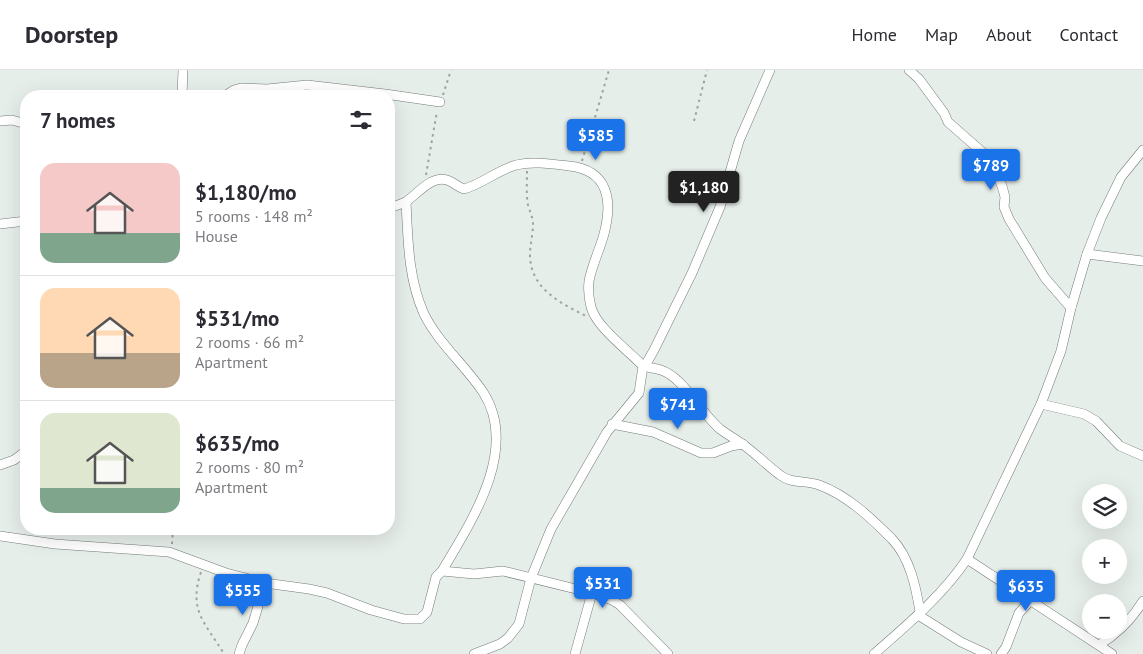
<!DOCTYPE html>
<meta charset="utf-8">
<style>
body{margin:0;font-family:"PT Sans",sans-serif;background:#f2f2f3;color:#2b2b33;height:100vh;display:flex;flex-direction:column;font-size:19px;white-space:nowrap}
*{box-sizing:border-box;margin:0}
p{font-size:16px;color:#7c7c81}
.icon{flex:none;width:28px;height:28px;fill:none;stroke:currentColor;stroke-width:2;stroke-linecap:round;stroke-linejoin:round}
.map{position:relative;flex:1;overflow:hidden}
.drawer{position:absolute;left:20px;top:20px;width:375px;height:445px;display:flex;flex-direction:column;background:#fff;border-radius:20px;box-shadow:0 5px 20px #0002}
.drawer>*{flex:none}
.controls{position:absolute;left:1082px;top:414px;display:grid;gap:10px}
.controls a{display:grid;place-items:center;width:45px;height:45px;border-radius:50%;background:#fff;box-shadow:0 5px 20px #0002;font-size:25px}
.price{position:absolute;translate:-50% -42px;padding:0 11px;border-radius:5px;background:#1a73e8;color:#fff;font-size:16px;line-height:32px;filter:drop-shadow(0 1px 2px #0008)}
.price::after{content:'';position:absolute;left:50%;top:30px;width:15px;height:11px;margin-left:-8px;background:inherit;clip-path:polygon(0 0,100% 0,50% 100%)}
.price.selected{background:#222;color:#fff}
ul{padding:0;list-style:none}
li{display:flex;align-items:center;gap:15px;height:125px;padding:0 20px}
li+li{border-top:1px solid #e1e1e2}
li span{display:grid;place-items:center;flex:none;width:140px;height:100px;border-radius:15px;color:#555}
li>.icon{margin-inline-start:auto}
span .icon{width:60px;height:60px;fill:#fffc;stroke-width:1}
li b{font-size:21px}
h2{display:flex;justify-content:space-between;align-items:center;height:60px;padding:0 20px;font-size:21px}
header{display:flex;align-items:center;gap:30px;box-sizing:border-box;height:70px;padding:0 25px;background:#fff;border-bottom:1px solid #e1e1e2}
header strong{font-size:24px}
nav{display:flex;gap:28px;margin-inline-start:auto;font-size:18px}
.map>svg:first-child{display:block}
.lines{fill:none;stroke-linecap:round;stroke-linejoin:round}
.street-casing{stroke:#747b78;stroke-width:10}
.path{stroke:#9da3a0;stroke-width:2;stroke-dasharray:2.5 4;stroke-linecap:butt}
.street{stroke:#fff;stroke-width:9}
</style>
<header>
<strong>Doorstep</strong>
<nav><a>Home</a><a>Map</a><a>About</a><a>Contact</a></nav>
</header>
<div class="map">
<svg width="1143" height="584" viewBox="0 0 1143 584">
<rect width="100%" height="100%" fill="#e6eeea"/>
<g class="lines">
<defs>
<g id="street">
<path d="M909 0 919 9 944 43 948 52 989 88 1002 116 1005 127 1004 137 1009 149 1045 208 1071 238"/>
<path d="M182 26 183 0"/>
<path d="M225 26 234 20 241 18 267 19 307 15 385 24 440 32"/>
<path d="M0 51 12 50 26 54"/>
<path d="M406 132C408 170 408 208 424 244 439 274 465 295 483 322 520 379 471 452 442 501"/>
<path d="M389 138C395 136 402 134 407 131 418 123 432 105 447 110 453 112 458 117 464 119 482 114 498 100 516 95 533 91 552 94 569 96 608 100 613 130 604 164 600 179 592 195 589 211 588 219 589 229 591 237 596 257 629 281 643 296L646 294 654 280 692 203 720 137 739 71 770 0"/>
<path d="M0 154 26 151"/>
<path d="M1087 184 1143 191"/>
<path d="M1041 334 1084 344 1096 351 1120 376 1143 386"/>
<path d="M612 354 653 362 701 383H713L731 376 743 374"/>
<path d="M0 395 14 390 26 381"/>
<path d="M0 466 55 474 169 482 226 503 265 513 309 519 327 523 371 540 404 549H420L427 542 436 507 442 501 474 504 503 501 592 523 612 530 620 535 668 584"/>
<path d="M967 489 1112 584"/>
<path d="M918 545 961 572 987 584"/>
<path d="M1099 575C1117 564 1132 549 1143 531"/>
<path d="M239 584 242 575 253 553 265 513"/>
<path d="M474 584 500 574 508 568 519 554 531 508 551 459 607 362 639 323 643 296C649 298 655 298 661 300 683 307 701 343 720 359 728 365 737 370 745 376 757 385 768 396 780 405 791 414 806 410 819 415 847 425 871 448 892 469 910 488 916 517 920 542"/>
<path d="M575 584 592 523"/>
<path d="M874 584C907 555 942 526 967 489L1041 334 1061 281 1071 238 1087 184 1101 148 1121 107 1143 80"/>
<path d="M1001 584 1006 577 1019 543 1030 531"/>
</g>
</defs>
<use href="#street" class="street-casing"/>
<g class="path">
<path d="M443 25 451 0"/>
<path d="M694 51 707 0"/>
<path d="M582 91 609 0"/>
<path d="M527 101C527 112 526 125 528 135 530 142 533 148 533 154 533 164 530 174 530 185 530 218 560 233 586 246"/>
<path d="M426 105 437 41"/>
<path d="M172 474 173 459"/>
<path d="M201 502C188 541 205 552 224 584"/>
</g>
<use href="#street" class="street"/>
</g>
</svg>
<div class="controls">
<a><svg class="icon" aria-label="layers" viewBox="0 0 24 24"><path d="M12 4l9 5-9 5-9-5zM3 14l9 5 9-5"/></svg></a>
<a>+</a>
<a>−</a>
</div>
<b class="price" style="left:596px;top:91px">$585</b>
<b class="price" style="left:991px;top:121px">$789</b>
<b class="price selected" style="left:704px;top:143px">$1,180</b>
<b class="price" style="left:678px;top:360px">$741</b>
<b class="price" style="left:603px;top:539px">$531</b>
<b class="price" style="left:1026px;top:542px">$635</b>
<b class="price" style="left:243px;top:546px">$555</b>
<section class="drawer">
<h2>7 homes<svg class="icon" aria-label="filters" viewBox="0 0 24 24"><path d="M4 7h16M4 17h16"/><circle cx="9" cy="7" r="2"/><circle cx="15" cy="17" r="2"/></svg></h2>
<ul>
<li><span style="background:linear-gradient(#f6c9c9 70%,#7fa58c 0)"><svg class="icon" aria-label="home" viewBox="0 0 24 24"><path d="M3 11l9-7 9 7M6 9v11h12V9"/></svg></span><div><b>$1,180/mo</b><p>5 rooms · 148 m²</p><p>House</p></div></li>
<li><span style="background:linear-gradient(#ffd9b3 65%,#b9a48a 0)"><svg class="icon" aria-label="home" viewBox="0 0 24 24"><path d="M3 11l9-7 9 7M6 9v11h12V9"/></svg></span><div><b>$531/mo</b><p>2 rooms · 66 m²</p><p>Apartment</p></div></li>
<li><span style="background:linear-gradient(#dfe7d0 75%,#7fa58c 0)"><svg class="icon" aria-label="home" viewBox="0 0 24 24"><path d="M3 11l9-7 9 7M6 9v11h12V9"/></svg></span><div><b>$635/mo</b><p>2 rooms · 80 m²</p><p>Apartment</p></div></li>
</ul>
</section>
</div>
